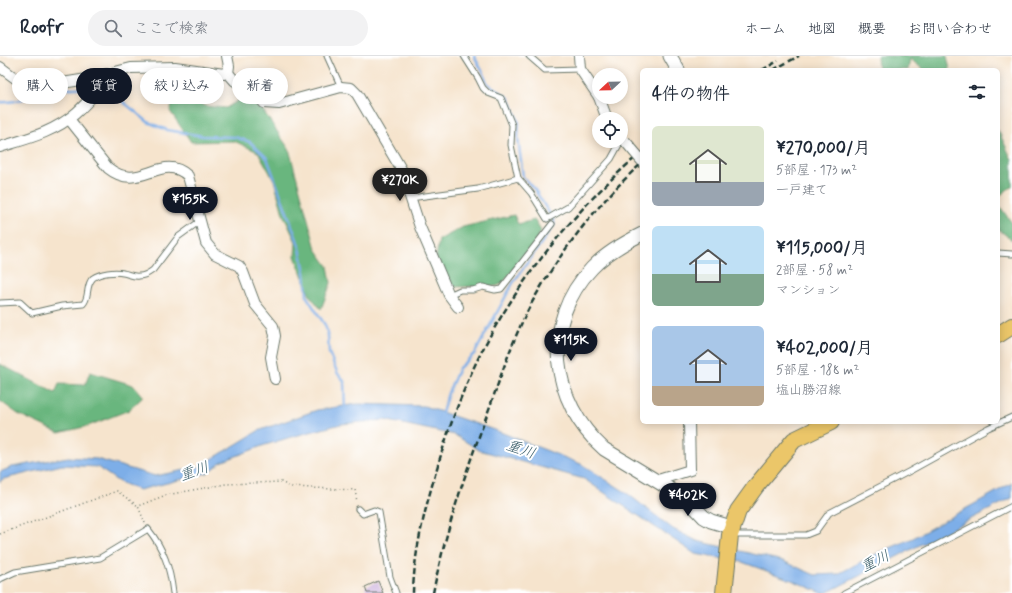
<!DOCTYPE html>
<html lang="ja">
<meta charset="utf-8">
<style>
body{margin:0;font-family:Mynerve,"Klee One",sans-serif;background:#f2f2f3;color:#1f2937;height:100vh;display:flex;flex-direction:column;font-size:15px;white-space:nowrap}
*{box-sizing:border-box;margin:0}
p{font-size:13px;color:#747a83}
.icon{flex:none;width:22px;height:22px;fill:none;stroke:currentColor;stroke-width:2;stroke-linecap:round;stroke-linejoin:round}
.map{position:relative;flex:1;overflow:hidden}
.panel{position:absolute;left:640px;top:12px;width:360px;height:356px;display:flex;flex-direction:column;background:#fff;border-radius:6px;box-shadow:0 2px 10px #0003}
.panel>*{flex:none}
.guide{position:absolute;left:12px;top:12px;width:380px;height:36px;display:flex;gap:8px}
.needle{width:26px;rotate:248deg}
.buttons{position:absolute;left:592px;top:12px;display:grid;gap:8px}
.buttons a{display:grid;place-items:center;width:36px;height:36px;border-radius:50%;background:#fff;box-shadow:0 2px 10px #0003;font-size:20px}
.price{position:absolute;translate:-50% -34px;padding:0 9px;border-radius:14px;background:#111827;color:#fff;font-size:13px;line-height:26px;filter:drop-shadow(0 1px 2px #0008)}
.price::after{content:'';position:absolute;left:50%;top:24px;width:12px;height:9px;margin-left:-6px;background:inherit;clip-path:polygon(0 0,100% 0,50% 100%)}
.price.active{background:#222;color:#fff}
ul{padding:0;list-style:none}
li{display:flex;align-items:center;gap:12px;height:100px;padding:0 12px}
li span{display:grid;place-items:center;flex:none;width:112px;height:80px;border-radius:6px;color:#555}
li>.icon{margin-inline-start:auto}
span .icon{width:48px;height:48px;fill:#fffc;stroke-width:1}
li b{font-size:17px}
h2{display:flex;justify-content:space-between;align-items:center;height:48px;padding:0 12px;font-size:17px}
.chip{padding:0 14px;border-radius:18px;background:#fff;box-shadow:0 2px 10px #0003;font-size:14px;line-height:36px}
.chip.active{background:#111827;color:#fff}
header{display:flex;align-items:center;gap:24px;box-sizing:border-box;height:56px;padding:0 20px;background:#fff;border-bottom:1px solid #e0e1e3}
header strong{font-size:19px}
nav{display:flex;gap:22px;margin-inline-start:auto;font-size:14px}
.search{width:280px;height:36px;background:#f2f2f3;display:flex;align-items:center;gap:10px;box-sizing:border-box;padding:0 14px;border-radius:22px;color:#747a83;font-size:15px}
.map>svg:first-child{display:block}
.forest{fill:#69b67e;stroke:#447a59}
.water{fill:#7daee8;stroke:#4e768e}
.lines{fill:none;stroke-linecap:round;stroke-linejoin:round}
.stream{stroke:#7daee8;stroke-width:2.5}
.building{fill:#c7aada}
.service-casing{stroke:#6a776a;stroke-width:7}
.minor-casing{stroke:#6a776a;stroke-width:12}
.tertiary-casing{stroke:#6a776a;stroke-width:15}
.primary-casing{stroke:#6a776a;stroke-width:18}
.path{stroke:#6a776a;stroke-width:1.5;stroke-dasharray:1 3;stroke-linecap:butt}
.service{stroke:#fff;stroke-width:5}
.minor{stroke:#fff;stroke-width:10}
.tertiary{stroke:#fff;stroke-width:13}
.primary{stroke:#ebc669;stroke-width:16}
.rail{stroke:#1f3d34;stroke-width:2.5;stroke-dasharray:6 3;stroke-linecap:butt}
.minor-bridge-casing{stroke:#6a776a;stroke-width:12;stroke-linecap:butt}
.minor-bridge{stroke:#fff;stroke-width:10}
.labels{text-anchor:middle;stroke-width:4;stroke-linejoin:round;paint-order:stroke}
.water-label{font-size:15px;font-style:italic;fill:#3b5f6a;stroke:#fff}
</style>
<header>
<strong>Roofr</strong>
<div class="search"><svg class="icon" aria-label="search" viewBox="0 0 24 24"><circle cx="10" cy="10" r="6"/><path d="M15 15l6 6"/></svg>ここで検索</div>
<nav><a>ホーム</a><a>地図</a><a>概要</a><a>お問い合わせ</a></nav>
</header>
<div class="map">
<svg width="1012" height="537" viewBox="0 0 1012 537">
<rect width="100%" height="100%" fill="#fff"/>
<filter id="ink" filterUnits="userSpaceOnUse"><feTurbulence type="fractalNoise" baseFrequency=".025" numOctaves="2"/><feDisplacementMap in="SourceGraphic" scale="8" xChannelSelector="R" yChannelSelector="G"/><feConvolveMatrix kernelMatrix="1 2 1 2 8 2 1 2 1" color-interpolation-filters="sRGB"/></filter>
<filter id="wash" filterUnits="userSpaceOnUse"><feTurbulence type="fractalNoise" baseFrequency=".012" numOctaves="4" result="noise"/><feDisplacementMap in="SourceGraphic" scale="16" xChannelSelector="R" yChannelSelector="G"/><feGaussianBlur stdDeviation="0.9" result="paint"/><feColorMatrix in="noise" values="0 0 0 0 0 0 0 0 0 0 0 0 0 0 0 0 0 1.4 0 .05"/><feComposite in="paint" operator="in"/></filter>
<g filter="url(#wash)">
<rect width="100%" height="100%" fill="#f6e4cd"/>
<g class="forest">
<path d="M877 0H947L950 14H924L910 3 908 14H878Z"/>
<path d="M179 30 192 33V44L205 50 226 52 244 41 262 53 289 93 316 193 328 210 331 227 321 253 310 240 295 200 296 186 283 158 274 124 258 96 234 85 191 86 170 55Z"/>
<path d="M998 74 1012 104V130L998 141Z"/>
<path d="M998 148 1012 167V184L998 173Z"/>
<path d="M514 159 518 168 535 164 541 174 538 182 503 227 497 230 449 231 436 201 439 184 463 171Z"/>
<path d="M0 308 55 337 59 328 85 329 90 316 133 329 143 341 129 354 88 370 59 377 18 358 0 345Z"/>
</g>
<path class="water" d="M357 348 424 350 500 376 581 408 624 435 673 473 697 485 783 505 815 519 838 518 876 498 913 482 1012 427V442L826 537H822L794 525 742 506 695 498 584 423 479 394 455 379 384 364 341 368 291 381 262 390 221 406 207 417 139 434 119 426 97 411 62 409 3 423 0 426V416L12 411 68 401 97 403 155 420 199 411 258 375 317 354Z"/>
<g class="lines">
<g class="stream">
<path d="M100 35 121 44 148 66 167 74 203 80 235 81 250 86 267 102 300 192 305 217 307 241 325 269 328 279 329 297 338 318 344 325 345 353"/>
<path d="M0 46C14 47 27 42 40 38 55 33 80 29 96 34"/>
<path d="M441 360 448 337 459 312 475 297 513 227 554 169V165L535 134 523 121 518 82 519 67 509 42 487 27 484 18 474 0"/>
</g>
</g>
<g id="blocks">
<path class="building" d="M378 525 383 537H367L365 531Z"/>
</g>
</g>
<g filter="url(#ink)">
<use href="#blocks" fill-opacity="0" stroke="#6a776a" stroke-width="1"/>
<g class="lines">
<defs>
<g id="service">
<path d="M327 0 341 31"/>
<path d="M464 0 478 22 483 32 488 37 501 42 512 69 511 89 518 122 531 137 547 163 568 151 611 103 621 85"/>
<path d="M529 0 545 14 580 13"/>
<path d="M410 142 478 133 518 122"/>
<path d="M998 197 1012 198"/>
<path d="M449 239 460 234H473L483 231 495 234 501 233 552 168"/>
<path d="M0 247 20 246 32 257 62 250 83 248C90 242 85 229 93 222 100 217 115 215 123 217 129 218 133 221 139 220 144 220 149 217 153 214L178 181 200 165"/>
<path d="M358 453 363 458 374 454 379 456 390 521 396 537"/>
<path d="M732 479H806L816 475 829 457 910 415 988 372 1012 361"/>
<path d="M0 523 15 516 100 502 148 473C164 493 170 512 173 537"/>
<path d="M844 537 1012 450"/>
</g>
<g id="minor">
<path d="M579 0 580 13 599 41"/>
<path d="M0 11 15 22 31 28 44 30 87 23 131 12 175 11 224 18 228 17 229 10 227 0"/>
<path d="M228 17 235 25 249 29 264 47 279 48 341 31 351 32 357 38 401 113 420 171 449 239 458 251"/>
<path d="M599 41 607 63"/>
<path d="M69 63 108 112C140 138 161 95 188 120L206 187 215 198 239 210 243 216 255 248 273 270 275 280 271 301 275 323"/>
<path d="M0 91C26 83 55 76 76 57 89 46 100 31 112 18"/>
<path d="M655 425 690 414 689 366"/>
</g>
<g id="tertiary">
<path d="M670 0 678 14"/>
<path d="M642 178C624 187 606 197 592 212 540 266 551 346 604 393L688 444 704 461 711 465 731 471"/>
</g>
<g id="primary">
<path d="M998 279 1012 270"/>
<path d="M724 537 730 479 738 455 756 430 794 384 831 366"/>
</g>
</defs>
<use href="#service" class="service-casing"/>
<use href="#minor" class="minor-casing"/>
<use href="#tertiary" class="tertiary-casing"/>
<use href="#primary" class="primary-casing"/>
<g class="path">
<path d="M145 467 138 450 166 439 226 428 281 426 291 431 355 434 357 446"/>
<path d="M0 478 117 435 138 450"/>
</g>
<use href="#service" class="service"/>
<use href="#minor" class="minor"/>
<use href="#tertiary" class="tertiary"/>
<use href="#primary" class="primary"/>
<g class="rail">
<path d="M762 14 778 5"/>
<path d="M773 14 799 0"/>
<path d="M413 537C414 497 424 457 435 419 444 388 454 357 467 327 501 245 573 153 642 96"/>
<path d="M433 537C445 477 464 421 485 364 498 329 509 293 525 260 551 207 598 146 642 107"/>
</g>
<defs>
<path id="minor-bridge" d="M625 85 642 105"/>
</defs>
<use href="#minor-bridge" class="minor-bridge-casing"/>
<use href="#minor-bridge" class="minor-bridge"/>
</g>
</g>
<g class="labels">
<g class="water-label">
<text transform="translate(521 393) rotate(19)" y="5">重川</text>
<text transform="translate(194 415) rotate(-19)" y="5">重川</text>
<text transform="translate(875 505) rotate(-26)" y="5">重川</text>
</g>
</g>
</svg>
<div class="buttons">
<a><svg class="needle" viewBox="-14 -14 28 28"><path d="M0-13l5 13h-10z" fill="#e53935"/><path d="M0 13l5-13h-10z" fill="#747a83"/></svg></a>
<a><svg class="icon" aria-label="locate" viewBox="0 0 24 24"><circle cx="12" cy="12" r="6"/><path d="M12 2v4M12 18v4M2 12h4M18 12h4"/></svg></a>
</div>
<b class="price active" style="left:400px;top:146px">¥270K</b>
<b class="price" style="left:190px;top:165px">¥155K</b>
<b class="price" style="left:571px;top:306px">¥115K</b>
<b class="price" style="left:688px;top:461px">¥402K</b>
<div class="guide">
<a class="chip">購入</a>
<a class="chip active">賃貸</a>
<a class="chip">絞り込み</a>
<a class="chip">新着</a>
</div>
<section class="panel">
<h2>4件の物件<svg class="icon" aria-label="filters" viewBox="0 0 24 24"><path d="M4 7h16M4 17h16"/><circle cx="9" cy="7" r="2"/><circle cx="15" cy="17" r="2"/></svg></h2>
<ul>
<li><span style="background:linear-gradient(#dfe7d0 70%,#9aa5b1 0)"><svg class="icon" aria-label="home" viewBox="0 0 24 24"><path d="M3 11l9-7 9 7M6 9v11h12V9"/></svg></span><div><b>¥270,000/月</b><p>5部屋 · 173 m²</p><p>一戸建て</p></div></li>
<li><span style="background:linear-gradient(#bfe0f5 60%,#7fa58c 0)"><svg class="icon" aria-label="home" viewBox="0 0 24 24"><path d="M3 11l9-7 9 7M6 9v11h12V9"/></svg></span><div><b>¥115,000/月</b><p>2部屋 · 58 m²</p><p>マンション</p></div></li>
<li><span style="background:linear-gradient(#a9c7e8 75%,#b9a48a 0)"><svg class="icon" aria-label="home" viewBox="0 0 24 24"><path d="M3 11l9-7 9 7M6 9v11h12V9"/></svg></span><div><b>¥402,000/月</b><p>5部屋 · 188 m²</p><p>塩山勝沼線</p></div></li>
</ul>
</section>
</div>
